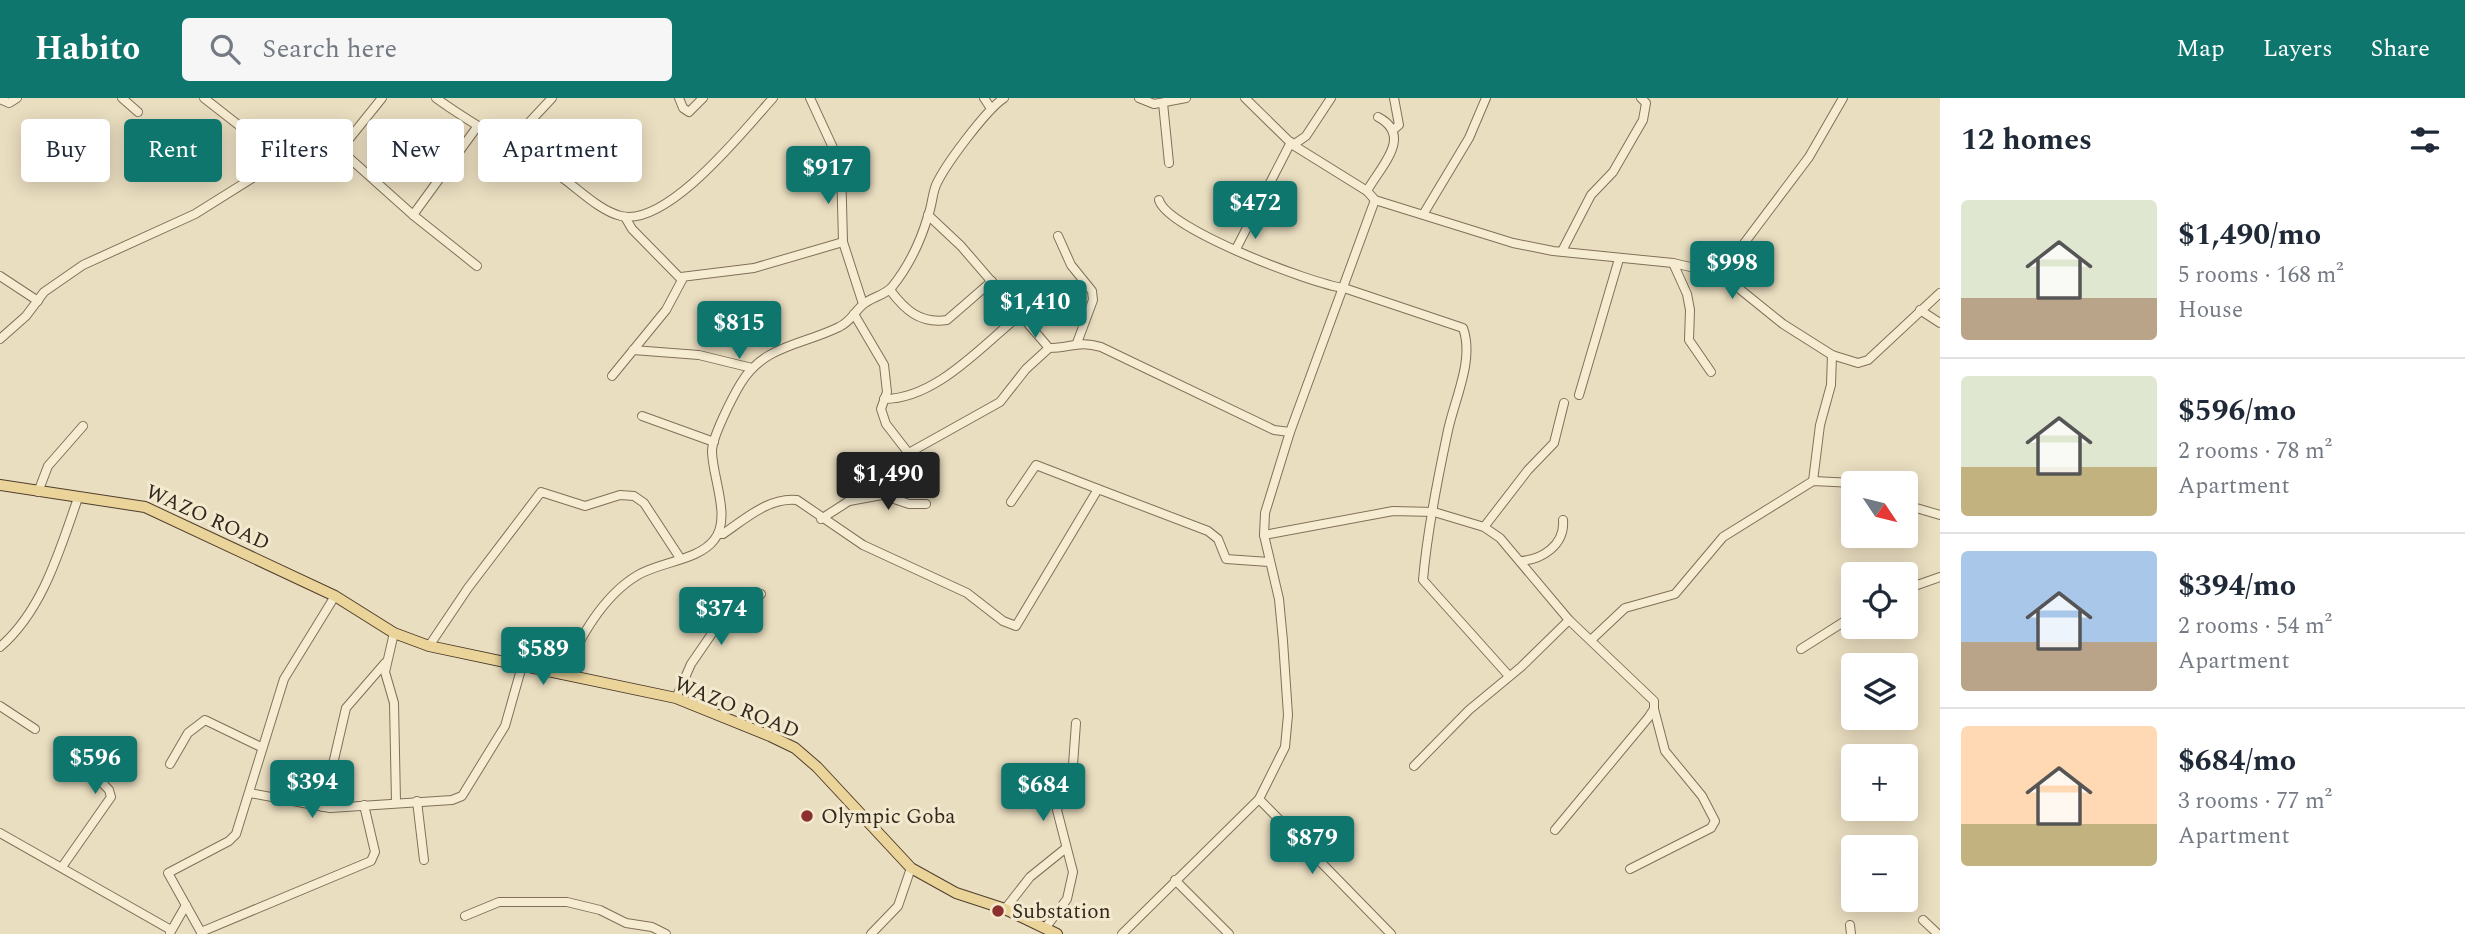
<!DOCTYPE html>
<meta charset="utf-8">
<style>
body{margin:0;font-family:Spectral,serif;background:#f6f6f7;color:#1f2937;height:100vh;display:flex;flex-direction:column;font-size:26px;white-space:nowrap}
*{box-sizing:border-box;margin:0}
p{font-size:23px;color:#747a83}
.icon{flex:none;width:38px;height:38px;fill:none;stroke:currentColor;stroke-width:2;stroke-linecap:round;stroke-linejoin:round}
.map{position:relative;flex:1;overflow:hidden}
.side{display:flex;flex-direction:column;background:#fff;width:525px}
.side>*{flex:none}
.hud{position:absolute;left:21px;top:21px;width:665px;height:63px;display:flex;gap:14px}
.needle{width:46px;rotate:125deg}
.controls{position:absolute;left:1841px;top:373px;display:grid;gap:14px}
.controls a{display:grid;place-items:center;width:77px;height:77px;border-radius:7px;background:#fff;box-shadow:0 4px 18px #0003;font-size:35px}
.price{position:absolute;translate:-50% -60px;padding:0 16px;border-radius:7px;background:#0f766e;color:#fff;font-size:23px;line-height:46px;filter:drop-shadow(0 2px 4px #0008)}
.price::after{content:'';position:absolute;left:50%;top:42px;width:21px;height:16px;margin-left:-10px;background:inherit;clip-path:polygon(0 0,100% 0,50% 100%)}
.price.selected{background:#222;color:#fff}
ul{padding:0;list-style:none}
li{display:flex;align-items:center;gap:21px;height:175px;padding:0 21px}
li+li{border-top:2px solid #e0e1e3}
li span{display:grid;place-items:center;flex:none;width:196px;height:140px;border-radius:7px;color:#555}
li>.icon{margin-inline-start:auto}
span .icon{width:84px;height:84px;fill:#fffc;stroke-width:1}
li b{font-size:30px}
h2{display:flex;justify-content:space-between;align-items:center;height:84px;padding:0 21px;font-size:30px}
.pill{padding:0 24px;border-radius:7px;background:#fff;box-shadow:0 4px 18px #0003;font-size:24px;line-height:63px}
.pill.selected{background:#0f766e;color:#fff}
header{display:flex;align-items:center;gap:42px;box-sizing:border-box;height:98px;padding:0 35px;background:#0f766e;color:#fff}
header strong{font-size:33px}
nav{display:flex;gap:38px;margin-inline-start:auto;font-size:24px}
.search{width:490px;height:63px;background:#f6f6f7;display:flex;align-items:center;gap:18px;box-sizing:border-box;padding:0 24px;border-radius:7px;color:#747a83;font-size:26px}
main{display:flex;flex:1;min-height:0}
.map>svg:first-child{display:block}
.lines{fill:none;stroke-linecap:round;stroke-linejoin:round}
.minor-casing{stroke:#817059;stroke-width:10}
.major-casing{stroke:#4f3e2e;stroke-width:12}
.minor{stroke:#f5ecd2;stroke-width:8}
.major{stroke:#ebd49a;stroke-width:10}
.poi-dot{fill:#8b302e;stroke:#f2e9cf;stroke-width:2.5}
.labels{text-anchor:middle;stroke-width:6;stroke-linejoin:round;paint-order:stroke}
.street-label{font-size:21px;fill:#32281d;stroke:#f2e9cf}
.poi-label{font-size:21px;fill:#32281d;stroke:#f2e9cf;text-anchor:start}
</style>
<header>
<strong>Habito</strong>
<div class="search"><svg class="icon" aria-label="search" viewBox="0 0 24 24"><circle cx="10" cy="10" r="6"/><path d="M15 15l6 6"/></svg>Search here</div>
<nav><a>Map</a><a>Layers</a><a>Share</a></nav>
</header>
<main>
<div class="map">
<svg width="1940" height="836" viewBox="0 0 1940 836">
<rect width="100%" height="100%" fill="#eadec0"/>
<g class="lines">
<defs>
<g id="minor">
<path d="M122 0 138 14"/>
<path d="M204 0 264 47 279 64"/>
<path d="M436 0C474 28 515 49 554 74 575 87 597 112 621 118 668 129 745 31 773 0"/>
<path d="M679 0 683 10 689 14 703 0"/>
<path d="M810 0 841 67 843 144 863 206"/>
<path d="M984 0 990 9"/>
<path d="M1139 0 1154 6 1186 0"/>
<path d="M1245 0 1293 47 1367 93 1375 102 1513 145 1553 153 1673 165 1721 176 1783 226 1832 257 1858 265 1868 262 1940 195"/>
<path d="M0 1 9 5 17 0"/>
<path d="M1163 5 1169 65"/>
<path d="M1393 32 1399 27 1394 0"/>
<path d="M508 47 552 0"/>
<path d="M1293 47 1306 38 1331 0"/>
<path d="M341 51 382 0"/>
<path d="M566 82 622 34"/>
<path d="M1367 93C1380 69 1414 38 1378 19"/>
<path d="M1159 102C1167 131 1312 186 1344 190L1463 230C1475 263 1453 304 1447 337 1437 384 1427 434 1423 482L1509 578"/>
<path d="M1424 115 1469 40 1486 0"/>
<path d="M413 117 477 168"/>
<path d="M928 117 961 148 1049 250"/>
<path d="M1058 138 1071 167 1092 193 1093 202 1077 245"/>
<path d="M1236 151 1291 44"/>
<path d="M1562 153 1591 97 1613 74 1643 22 1646 5 1641 0"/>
<path d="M1673 165 1687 196 1690 212 1689 242 1711 274"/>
<path d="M1721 176 1809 59 1843 0"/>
<path d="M0 178 38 203"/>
<path d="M681 179 754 170 843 144"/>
<path d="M890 192C905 212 920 226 947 222L992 183"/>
<path d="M1920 212 1940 225"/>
<path d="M854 216 884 267 887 294 881 311 886 326 910 357"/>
<path d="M0 241 26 218 44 194 83 167 195 116 286 59 318 32 413 117 477 29"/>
<path d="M633 252 699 257 752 270"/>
<path d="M612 278 666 212 682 182 632 131 625 119"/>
<path d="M1579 297 1619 161"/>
<path d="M884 301C936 301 981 248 1019 218"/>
<path d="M642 318 714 344"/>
<path d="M1813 383 1820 327 1831 287 1832 257"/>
<path d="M1098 391 1208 433 1218 441 1226 461 1269 464"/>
<path d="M38 394 48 368 83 328"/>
<path d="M849 403 882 397 909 406H926"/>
<path d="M1906 407 1940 417"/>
<path d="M821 421 849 403 889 366 1000 304 1026 271 1049 250C1071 250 1078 242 1101 249L1274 332 1290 334"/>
<path d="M1484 429 1528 372 1554 345 1564 305"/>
<path d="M718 436H723C745 421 769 399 797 402L863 447 967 495 1003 523 1016 528 1098 391 1036 367 1011 404"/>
<path d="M1264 437 1393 413 1434 414 1484 429 1500 440 1569 522 1654 603V611L1648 620 1555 732"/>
<path d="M1520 463C1542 462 1565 447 1563 422"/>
<path d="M1906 491 1940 479"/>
<path d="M394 535 385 574 394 605 396 704"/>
<path d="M1591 542 1625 510 1675 496 1723 439 1813 383 1854 385"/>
<path d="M429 548 468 490 541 394 585 408 620 397 634 398 644 405 680 460"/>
<path d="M0 549C43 512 60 451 78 400"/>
<path d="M1801 551 1853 518"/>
<path d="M562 577C580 541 602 498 638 477 660 464 699 462 714 442 732 420 712 379 712 353 712 339 733 298 741 285 764 247 803 247 839 229 852 223 855 212 865 205 873 199 885 197 892 189 908 169 921 142 928 118 932 108 932 97 936 87 945 67 986 12 1004 0"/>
<path d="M676 600 691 566 713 534 733 524 761 496"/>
<path d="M0 608 35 631"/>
<path d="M170 666 188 635 205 622 261 649"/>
<path d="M1414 668 1469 612 1521 569 1569 522"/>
<path d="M250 695 330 710 452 702 462 698 505 628 522 568"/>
<path d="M1259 701 1391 836"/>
<path d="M417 703 424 762"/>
<path d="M323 709 346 610 385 565"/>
<path d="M0 735 171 832"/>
<path d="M62 769 111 699 109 692 76 657"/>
<path d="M1630 771 1711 730 1715 723 1702 698 1665 653 1654 611"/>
<path d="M1175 782 1229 836"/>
<path d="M1005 811 1030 779 1066 750"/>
<path d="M465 818 499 804H567L600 812 626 825 652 829 666 836"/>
<path d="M1923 822 1938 836"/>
<path d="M1850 827 1851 836"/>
<path d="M1046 829 1067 801 1073 774 1057 712 1073 667 1076 625"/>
<path d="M201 834 371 763 375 754 364 707"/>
<path d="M170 835 186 807"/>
<path d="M202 836 168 775 229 743 236 736 284 581 335 498"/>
<path d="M871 836 898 808 911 770"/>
<path d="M1122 836 1259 701 1285 649 1288 617 1283 543 1279 501 1264 437 1265 415 1290 334 1375 102"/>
</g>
<path id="major" d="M0 387 145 409 335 498 394 535 429 548 676 600 770 638 795 650 817 669 911 770 956 795 1005 811 1057 836"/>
</defs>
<use href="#minor" class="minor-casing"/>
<use href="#major" class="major-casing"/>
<use href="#minor" class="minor"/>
<use href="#major" class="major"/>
</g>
<g class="poi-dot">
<circle cx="807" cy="718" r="7"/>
<circle cx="998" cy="813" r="7"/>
</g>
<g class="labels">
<g class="street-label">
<text transform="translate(208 419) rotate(24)" y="7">WAZO ROAD</text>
<text transform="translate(737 609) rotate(22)" y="7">WAZO ROAD</text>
</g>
<g class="poi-label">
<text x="821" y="725">Olympic Goba</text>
<text x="1012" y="820">Substation</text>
</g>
</g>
</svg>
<div class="controls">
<a><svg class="needle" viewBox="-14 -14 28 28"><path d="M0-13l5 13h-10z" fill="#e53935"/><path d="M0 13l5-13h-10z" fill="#747a83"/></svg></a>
<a><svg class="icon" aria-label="locate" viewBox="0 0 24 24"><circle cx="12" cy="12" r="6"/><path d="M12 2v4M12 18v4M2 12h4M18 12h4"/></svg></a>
<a><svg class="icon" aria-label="layers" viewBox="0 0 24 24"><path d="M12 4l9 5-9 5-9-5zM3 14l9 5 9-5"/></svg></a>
<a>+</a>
<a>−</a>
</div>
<b class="price" style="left:828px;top:108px">$917</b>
<b class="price" style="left:1255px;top:143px">$472</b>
<b class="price" style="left:1732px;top:203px">$998</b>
<b class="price" style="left:1035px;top:242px">$1,410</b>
<b class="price" style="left:739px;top:263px">$815</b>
<b class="price selected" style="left:888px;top:414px">$1,490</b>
<b class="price" style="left:721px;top:549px">$374</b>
<b class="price" style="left:543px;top:589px">$589</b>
<b class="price" style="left:95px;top:698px">$596</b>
<b class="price" style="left:312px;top:722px">$394</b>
<b class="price" style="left:1043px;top:725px">$684</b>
<b class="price" style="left:1312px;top:778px">$879</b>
<div class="hud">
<a class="pill">Buy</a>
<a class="pill selected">Rent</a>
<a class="pill">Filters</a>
<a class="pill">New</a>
<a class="pill">Apartment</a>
</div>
</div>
<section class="side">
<h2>12 homes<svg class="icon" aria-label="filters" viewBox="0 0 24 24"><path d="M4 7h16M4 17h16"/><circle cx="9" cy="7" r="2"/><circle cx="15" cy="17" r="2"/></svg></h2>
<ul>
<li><span style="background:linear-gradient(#dfe7d0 70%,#b9a48a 0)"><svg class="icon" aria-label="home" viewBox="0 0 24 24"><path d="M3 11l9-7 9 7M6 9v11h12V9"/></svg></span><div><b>$1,490/mo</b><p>5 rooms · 168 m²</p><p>House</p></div></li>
<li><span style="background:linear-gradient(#dfe7d0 65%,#c2b280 0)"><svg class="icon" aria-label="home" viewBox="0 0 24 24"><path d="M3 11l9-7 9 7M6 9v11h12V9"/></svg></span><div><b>$596/mo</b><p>2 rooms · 78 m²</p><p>Apartment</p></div></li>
<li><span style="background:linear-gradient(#a9c7e8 65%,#b9a48a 0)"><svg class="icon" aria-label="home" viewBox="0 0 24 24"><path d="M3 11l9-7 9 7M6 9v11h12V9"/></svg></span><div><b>$394/mo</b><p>2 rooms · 54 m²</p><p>Apartment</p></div></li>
<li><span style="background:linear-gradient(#ffd9b3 70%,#c2b280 0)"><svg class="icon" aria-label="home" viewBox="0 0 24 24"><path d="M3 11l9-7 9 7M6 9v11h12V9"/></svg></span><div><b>$684/mo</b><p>3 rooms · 77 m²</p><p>Apartment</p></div></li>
</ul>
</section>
</main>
